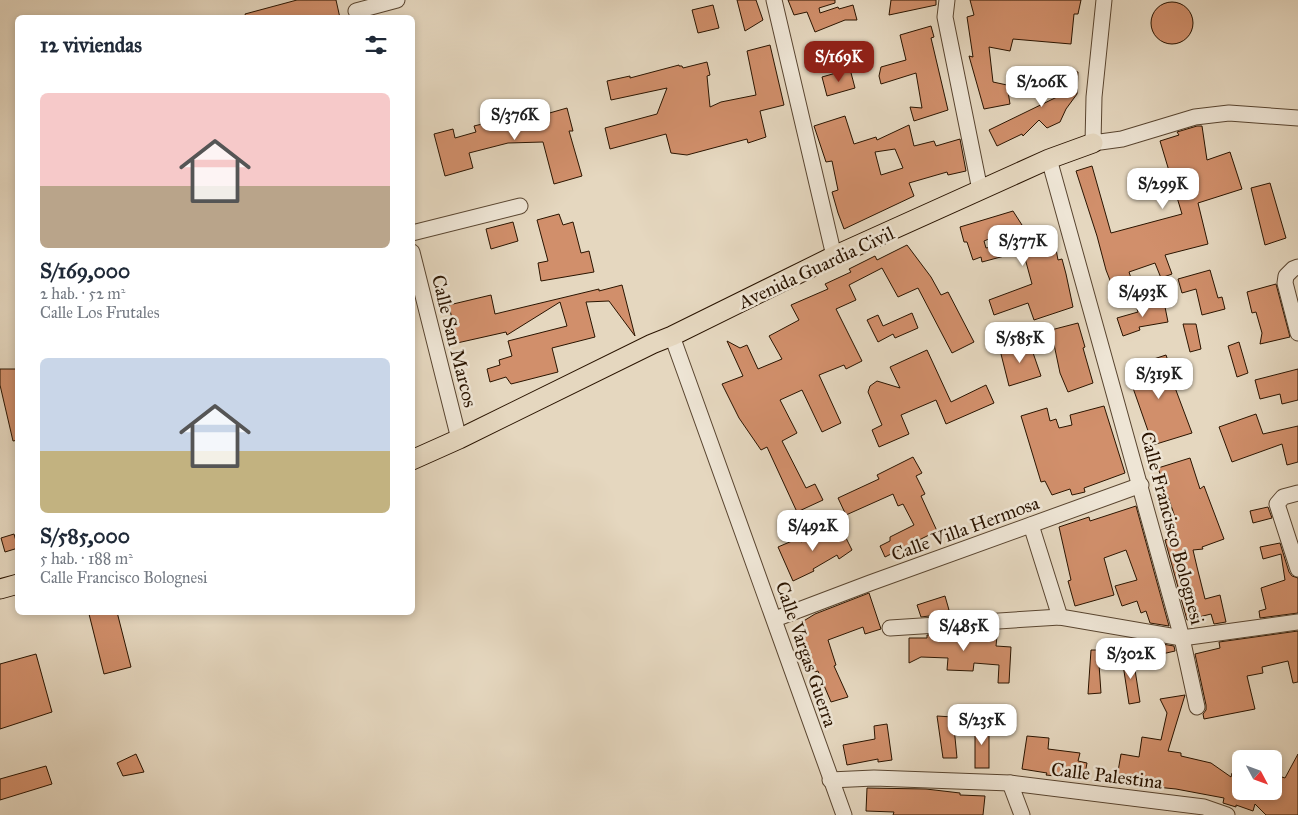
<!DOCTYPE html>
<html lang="es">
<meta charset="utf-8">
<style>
body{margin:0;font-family:"IM FELL Great Primer",serif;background:#f2f2f3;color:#1f2937;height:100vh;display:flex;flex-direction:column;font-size:19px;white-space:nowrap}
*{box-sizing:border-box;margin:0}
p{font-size:16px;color:#747a83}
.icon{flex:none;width:28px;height:28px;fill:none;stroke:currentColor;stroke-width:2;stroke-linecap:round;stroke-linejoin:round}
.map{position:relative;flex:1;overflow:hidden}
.details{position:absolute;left:15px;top:15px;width:400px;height:600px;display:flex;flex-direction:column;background:#fff;border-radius:8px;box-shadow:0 2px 8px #0003}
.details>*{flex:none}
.needle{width:32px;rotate:131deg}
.tools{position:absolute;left:1232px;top:750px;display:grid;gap:10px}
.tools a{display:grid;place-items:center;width:50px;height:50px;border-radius:8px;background:#fff;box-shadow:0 2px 8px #0003;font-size:25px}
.price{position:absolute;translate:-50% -42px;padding:0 11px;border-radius:10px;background:#fff;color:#222;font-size:16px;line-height:32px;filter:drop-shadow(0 1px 2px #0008)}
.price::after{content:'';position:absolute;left:50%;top:30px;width:15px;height:11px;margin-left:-8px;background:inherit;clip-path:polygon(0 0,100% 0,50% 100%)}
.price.on{background:#8f2418;color:#fff}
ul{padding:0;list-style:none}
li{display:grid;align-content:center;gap:10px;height:265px;padding:0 25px}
li span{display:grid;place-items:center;height:155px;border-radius:8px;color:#555}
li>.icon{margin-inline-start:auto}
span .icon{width:90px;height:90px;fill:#fffc;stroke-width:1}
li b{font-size:21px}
h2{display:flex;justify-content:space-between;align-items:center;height:60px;padding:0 25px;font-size:21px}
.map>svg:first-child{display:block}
.building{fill:#d18f6b;stroke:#2a1400;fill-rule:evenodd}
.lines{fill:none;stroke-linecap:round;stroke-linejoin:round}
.minor-casing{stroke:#594530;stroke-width:17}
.major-casing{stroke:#2a1400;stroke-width:21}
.minor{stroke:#eee5d5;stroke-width:15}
.major{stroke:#e5d7bf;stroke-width:19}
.labels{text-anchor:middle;stroke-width:5;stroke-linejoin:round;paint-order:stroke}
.street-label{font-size:19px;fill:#2a1400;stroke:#eee5d5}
</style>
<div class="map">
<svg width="1298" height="815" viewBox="0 0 1298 815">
<rect width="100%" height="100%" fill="#e5d7bf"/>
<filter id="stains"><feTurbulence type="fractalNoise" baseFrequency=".004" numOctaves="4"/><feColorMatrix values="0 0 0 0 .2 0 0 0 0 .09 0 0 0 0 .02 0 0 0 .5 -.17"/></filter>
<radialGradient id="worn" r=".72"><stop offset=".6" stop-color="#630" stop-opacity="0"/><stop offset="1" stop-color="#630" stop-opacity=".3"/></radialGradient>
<g class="building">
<path d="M297 0H336L340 18H246L245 14Z"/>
<path d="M737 0H756L763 20 745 31Z"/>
<path d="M788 0H835V3L819 8 820 13 838 7 839 9 853 5 857 20H845L815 32 807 12 794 15Z"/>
<path d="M891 0H936V5L889 15Z"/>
<path d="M970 0H1081L1078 14H1074L1071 44 1013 39 1010 51 989 47 993 82 1007 85 1010 104 984 109 969 56 973 57 967 17 974 15Z"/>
<circle cx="1172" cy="23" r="21"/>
<path d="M713 5 719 28 698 33 692 10Z"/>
<path d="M931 26 934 37 931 38 948 110 914 121 910 107 922 108 916 73 881 84 879 76 881 67 906 60 900 35Z"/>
<path d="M770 45 784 105 760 111 766 137 748 143 747 139 687 155 671 153 666 134 610 149 605 128 657 114 667 88 611 100 607 81 630 76V78L679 65V66H682L683 68 707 62 710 75 707 76 710 107 721 102 756 95 747 51Z"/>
<path d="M1053 67 1078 72 1077 94 1066 109 1060 122 1047 128 1039 120 1023 136 1022 134 997 146 989 130 1057 97H1049Z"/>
<path d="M850 69 855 88 827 96 822 77Z"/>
<path d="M536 104 539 116 567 108 573 131H569L582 176 554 184 543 142 508 143 469 153 473 168 445 176 434 134 453 129 455 138 476 132 474 126 502 119 519 109Z"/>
<path d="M845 116 854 144 876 137 877 140 909 125 914 146 934 141 936 146 960 139 966 171 948 175 947 172 909 183 914 196 844 229 838 213 832 192 838 190 832 161 826 162 814 126ZM895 149 903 168 881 175 875 152Z"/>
<path d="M1197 126H1202L1207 160 1230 152 1242 189 1198 203 1208 244 1165 255 1172 274 1161 278 1155 263 1129 272 1134 287 1115 293 1106 270 1097 236 1076 171 1092 166 1111 233 1182 214 1160 141 1179 135 1177 132Z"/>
<path d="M1270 183 1286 238 1265 245 1251 188Z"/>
<path d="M1013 211 1022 225 984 241 986 248 1053 233 1058 260 1062 259 1066 274 1073 307 1034 320 1028 303 994 315 989 300 1032 284 1023 251 982 262 981 257 973 260 967 242H964L960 227Z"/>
<path d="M559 214 563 225 573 222 581 253 589 251 594 272 541 281 538 263 548 261 537 220Z"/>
<path d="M513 222 518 241 491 249 486 229Z"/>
<path d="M907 245 931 277 941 295 948 292 974 342 952 353 918 288 898 297 882 268 849 285 856 300 836 309 862 361 846 369 844 365 819 375 841 423 822 432 802 390 780 400 797 433 782 441 806 488 815 484 823 500 797 512 767 447 761 450 739 418 722 384 743 376 727 341 740 348 747 345 758 369 782 359 769 336 799 320 791 305 828 289 825 284 851 272 849 269 875 256 877 260Z"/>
<path d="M1210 270 1218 298 1222 297 1225 309 1202 315 1196 289 1182 293 1178 279Z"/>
<path d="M1276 284 1290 337 1260 344 1262 333 1256 312 1252 313 1247 292Z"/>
<path d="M622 285 635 336 609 301 586 302 595 337 552 348 558 372 511 384 506 377 490 382 487 369 500 365 499 360 512 356 508 341 567 326 560 302 507 335 506 332 457 343 449 305 491 295 495 314 599 289V291Z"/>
<path d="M1164 302 1168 322 1139 327 1140 330 1123 336 1117 318 1138 312 1137 309Z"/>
<path d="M912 313 918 328 895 338 893 334 878 342 867 320 878 315 883 326Z"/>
<path d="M1078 323 1085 347 1083 348 1093 383 1068 392 1060 373 1051 330Z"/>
<path d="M1183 324H1196L1201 349 1190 352Z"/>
<path d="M1239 342 1248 373 1237 377 1228 346Z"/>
<path d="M1030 344 1041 376 1009 386 1000 350Z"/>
<path d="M927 350 951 402 986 385 994 403 946 424 936 400 901 415 909 434 879 447 872 430 882 425 868 392 870 386 877 381 900 388 890 367Z"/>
<path d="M1166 355 1176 384 1174 385 1192 433 1153 445 1126 368Z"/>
<path d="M0 369H18V440L13 441 0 385Z"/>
<path d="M1298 369V400L1282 404 1280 394 1260 399 1255 380Z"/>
<path d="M1104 406 1125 473 1084 488 1085 492 1072 495 1070 489 1052 495 1045 481 1041 482 1021 416 1047 408 1050 421 1056 419 1059 428 1072 425 1070 415Z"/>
<path d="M1256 414 1263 434 1298 426V462L1287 465 1282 444 1232 462 1219 427Z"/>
<path d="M913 457 922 473 916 476 925 494 921 496 937 531 885 557 880 546 890 541V537L914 525 903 504 898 506 893 494 846 515 838 498 879 479 877 475Z"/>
<path d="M1190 458 1200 489 1204 486 1224 539 1202 547 1203 549 1193 550 1197 567 1205 599 1220 595 1226 622 1214 624 1211 614 1187 620 1165 540 1168 539 1163 522 1176 520 1158 468Z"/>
<path d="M1136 506 1169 626 1150 623 1146 611 1141 613 1137 601 1122 606 1115 586 1137 580 1126 550 1104 558 1114 595 1075 606 1068 581 1071 580 1059 527 1089 517 1090 521Z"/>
<path d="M1268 507 1272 518 1253 523 1250 511Z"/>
<path d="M835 526 843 540 846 538 852 550 839 559 837 555 813 569 814 571 793 581 778 547 799 538 801 542 820 531 821 534Z"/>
<path d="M14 534 18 548 5 552 1 538Z"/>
<path d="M1280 543 1289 572 1292 576 1298 578V613L1260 618 1259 611 1266 609 1261 588 1285 580 1281 554 1263 559 1260 547Z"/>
<path d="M869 593 881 629 865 634 863 627 828 640 836 665 834 666 848 697 831 702 818 671 815 672 797 625 815 614Z"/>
<path d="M945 596 949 610 929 616 921 617 917 605Z"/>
<path d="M96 612H117L131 667 104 674 89 614Z"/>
<path d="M1298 631V682L1293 683 1288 661 1262 667 1263 673 1247 676 1255 709 1204 719 1203 714 1206 710V705L1195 654 1220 648 1219 642Z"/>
<path d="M963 633 997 636 996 646 1011 647 1009 683H998L999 665 974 663 973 671 947 670 948 658 921 657 909 663V638H927V635Z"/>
<path d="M1156 643 1174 646 1175 651 1149 657 1150 645Z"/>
<path d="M1091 650H1098L1101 693 1088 694Z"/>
<path d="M36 654 52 712 0 729V664Z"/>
<path d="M1133 657 1140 702 1129 704 1122 658Z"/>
<path d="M1185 695 1168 751 1181 753V756L1211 763 1231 777 1232 773 1241 776V791H1274V776L1281 779 1282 777 1285 778 1298 754V815H1266L1255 804 1253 811 1236 805V807L1223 803 1224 798 1176 789 1116 783 1121 754 1139 757 1142 737 1161 740 1167 713 1160 699Z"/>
<path d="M937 716 953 717 957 758H943Z"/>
<path d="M887 724 892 760 878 762V759L847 765 843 745 875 739 874 726Z"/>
<rect x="975" y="724" width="14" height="44"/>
<path d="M1027 736 1049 738 1048 749 1080 753 1078 761 1087 763 1084 779 1046 775 1047 773 1022 769Z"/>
<path d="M136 754 144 772 123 776 117 763Z"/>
<path d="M46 766 52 784 0 800V779Z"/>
<path d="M867 788 926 789 960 793V795L985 796 983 815H893L894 812 866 811Z"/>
</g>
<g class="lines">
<defs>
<g id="minor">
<path d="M774 0 834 256"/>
<path d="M947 0 945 17 980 190"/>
<path d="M1104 0 1094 97 1093 143 1122 139 1195 117 1229 113 1298 118"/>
<path d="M356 11 397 0"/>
<path d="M1049 159 1182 638 1197 707"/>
<path d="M412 233 520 206"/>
<path d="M412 252 459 439"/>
<path d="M1298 267 1293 269 1286 276 1285 283 1298 333"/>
<path d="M672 336 844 815"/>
<path d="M1298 493 1283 497 1277 504 1298 569"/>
<path d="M1031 525 1060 617"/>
<path d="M775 619 870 583 1141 485"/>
<path d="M890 628 1060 617 1182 638 1298 622"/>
<path d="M830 780 874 778 1010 783 1204 807 1227 815"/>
<path d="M1010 783 1022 815"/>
</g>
<g id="major">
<path d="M412 460 459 439 652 344 672 336 834 256 1049 159 1093 143"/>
<path d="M0 589 18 584"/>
</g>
</defs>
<use href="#minor" class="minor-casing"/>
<use href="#major" class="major-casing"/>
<use href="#minor" class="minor"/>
<use href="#major" class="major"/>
</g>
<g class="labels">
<g class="street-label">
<text transform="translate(816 267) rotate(-25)" y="7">Avenida Guardia Civil</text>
<text transform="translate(455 341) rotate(76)" y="7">Calle San Marcos</text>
<text transform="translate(965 528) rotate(-20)" y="7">Calle Villa Hermosa</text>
<text transform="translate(1173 528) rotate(75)" y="7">Calle Francisco Bolognesi</text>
<text transform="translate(807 654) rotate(71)" y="7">Calle Vargas Guerra</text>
<text transform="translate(1107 775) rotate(7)" y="7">Calle Palestina</text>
</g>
</g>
<rect width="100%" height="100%" filter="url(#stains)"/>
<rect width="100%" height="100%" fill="url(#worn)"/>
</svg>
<div class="tools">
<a><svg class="needle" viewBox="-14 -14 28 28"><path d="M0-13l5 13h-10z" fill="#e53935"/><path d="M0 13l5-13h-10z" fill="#747a83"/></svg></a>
</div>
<b class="price on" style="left:839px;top:83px">S/169K</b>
<b class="price" style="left:1042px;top:108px">S/206K</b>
<b class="price" style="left:515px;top:141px">S/376K</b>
<b class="price" style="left:1163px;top:210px">S/299K</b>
<b class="price" style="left:1023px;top:267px">S/377K</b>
<b class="price" style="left:1143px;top:318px">S/493K</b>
<b class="price" style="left:1020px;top:364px">S/585K</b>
<b class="price" style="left:1159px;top:400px">S/319K</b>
<b class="price" style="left:813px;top:552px">S/492K</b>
<b class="price" style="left:964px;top:652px">S/485K</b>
<b class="price" style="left:1131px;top:680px">S/302K</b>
<b class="price" style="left:982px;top:746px">S/235K</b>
<section class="details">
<h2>12 viviendas<svg class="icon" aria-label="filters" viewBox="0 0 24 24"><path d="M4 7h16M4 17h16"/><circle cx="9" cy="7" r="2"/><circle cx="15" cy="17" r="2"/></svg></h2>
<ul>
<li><span style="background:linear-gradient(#f6c9c9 60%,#b9a48a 0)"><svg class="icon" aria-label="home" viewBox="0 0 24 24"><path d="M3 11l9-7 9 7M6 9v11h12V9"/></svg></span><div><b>S/169,000</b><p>2 hab. · 52 m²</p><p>Calle Los Frutales</p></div></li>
<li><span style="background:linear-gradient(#c9d6e8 60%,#c2b280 0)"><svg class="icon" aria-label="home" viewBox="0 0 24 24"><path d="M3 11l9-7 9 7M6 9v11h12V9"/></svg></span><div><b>S/585,000</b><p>5 hab. · 188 m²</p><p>Calle Francisco Bolognesi</p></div></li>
</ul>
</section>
</div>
